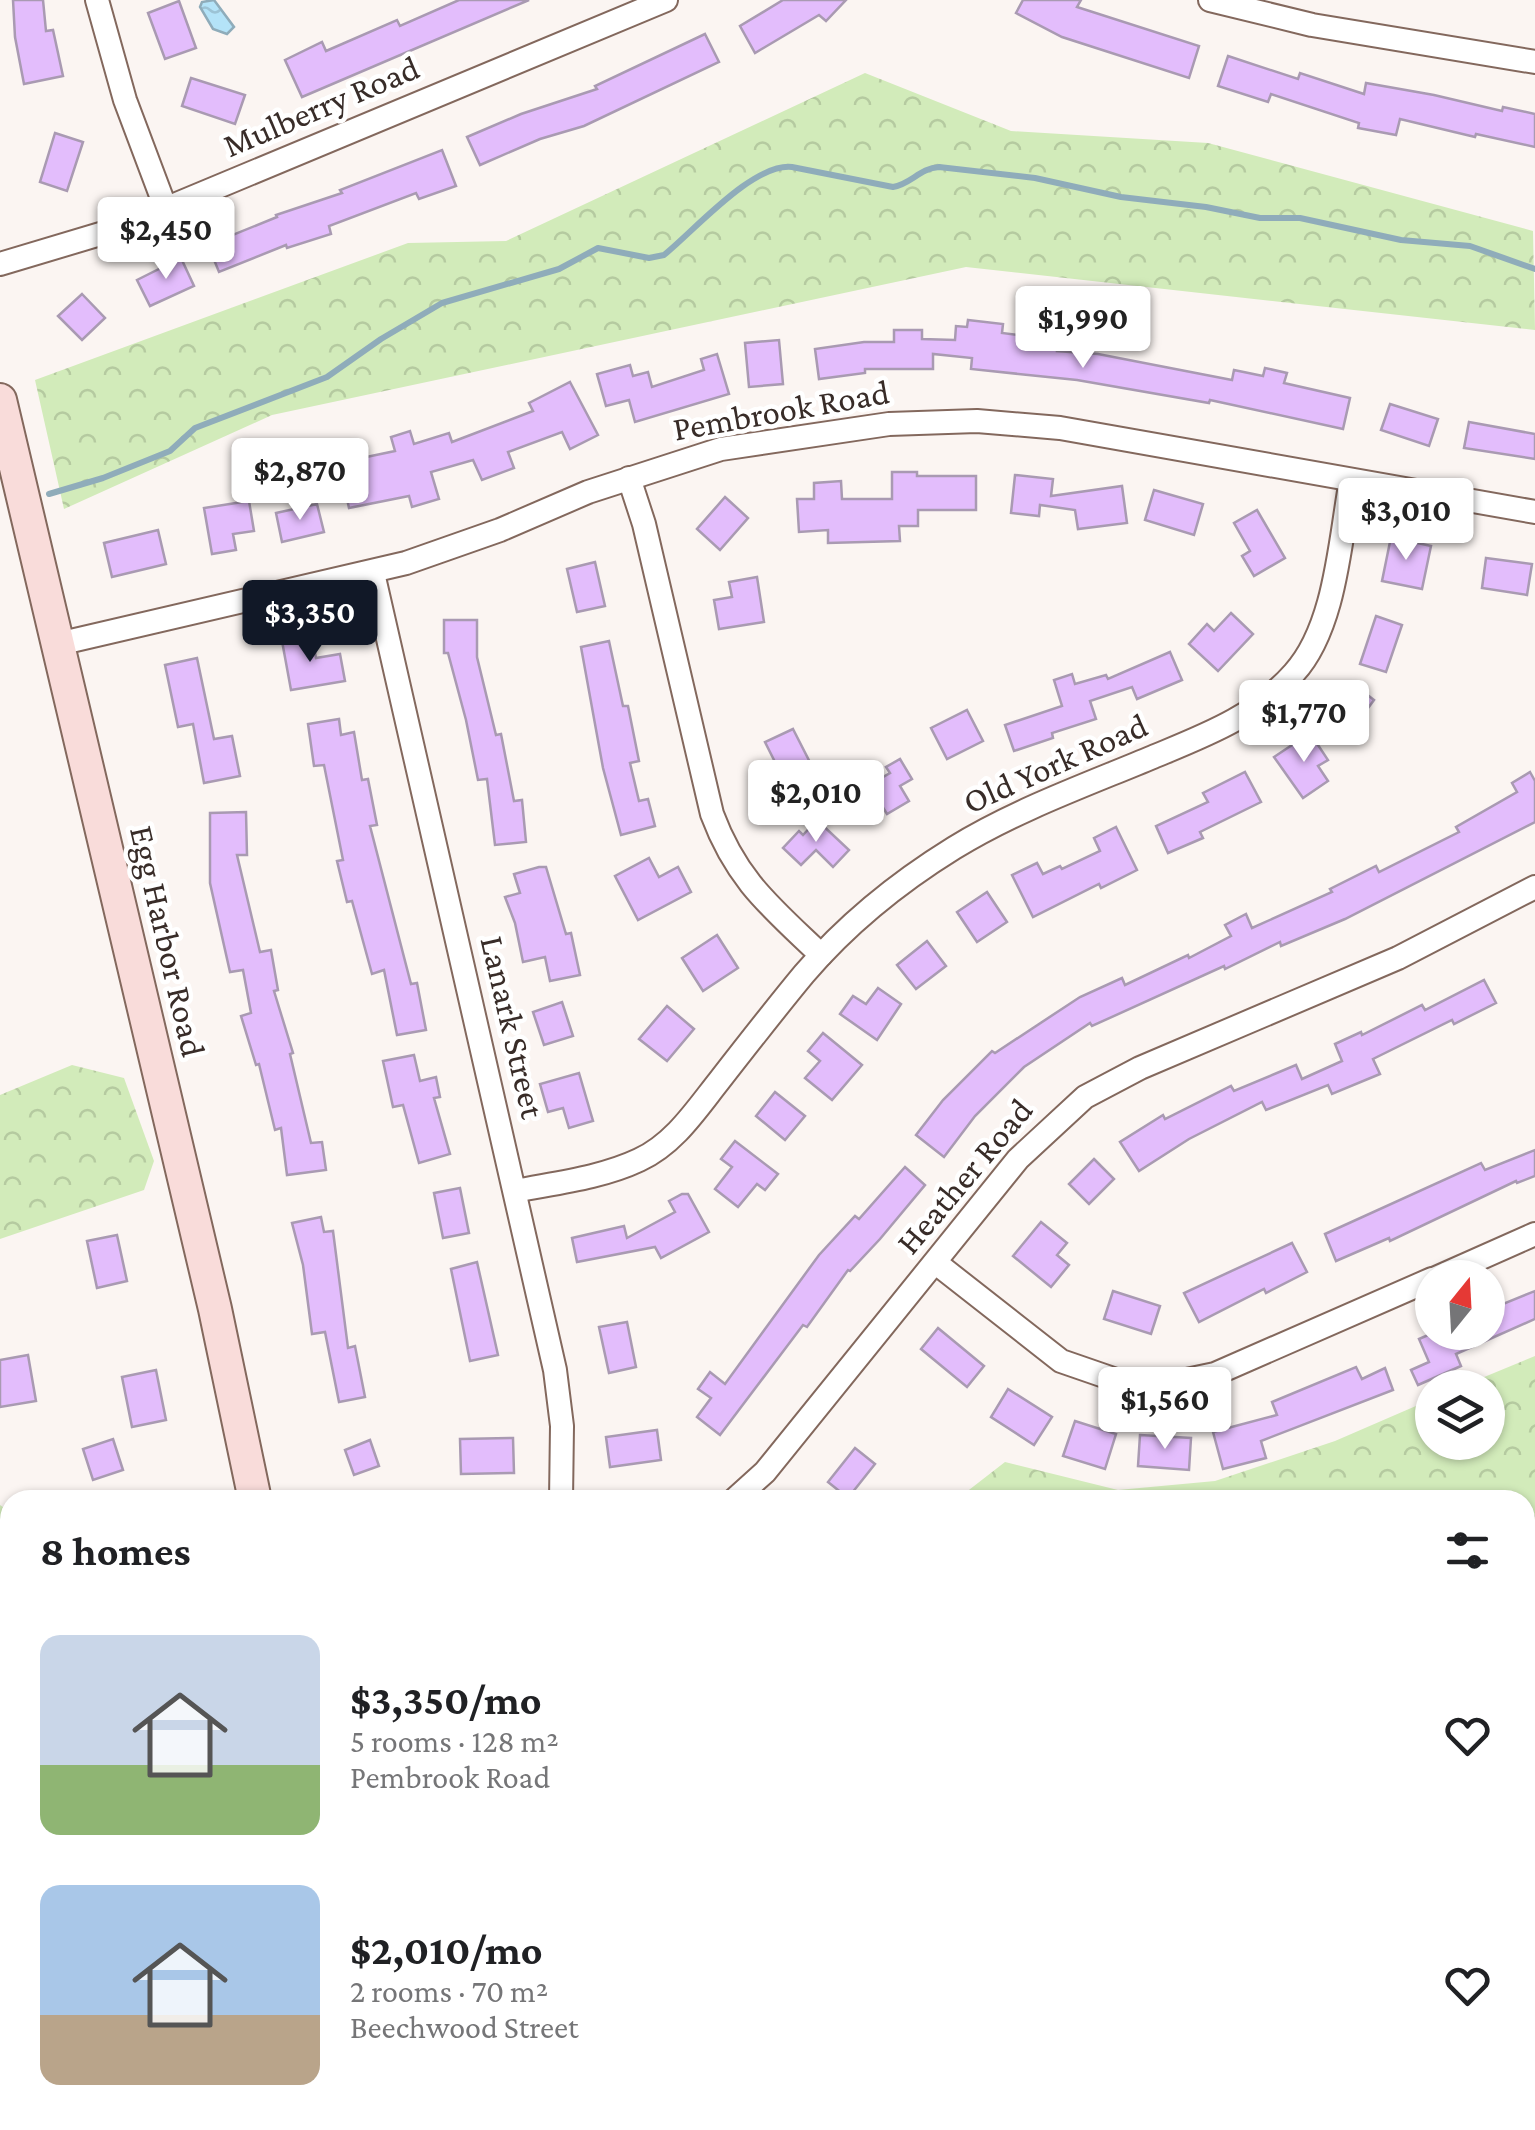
<!DOCTYPE html>
<meta charset="utf-8">
<style>
body{margin:0;font-family:"Crimson Pro",serif;background:#f6f6f6;color:#202124;height:100vh;display:flex;flex-direction:column;font-size:38px;white-space:nowrap}
*{box-sizing:border-box;margin:0}
p{font-size:32px;color:#757577}
.icon{flex:none;width:55px;height:55px;fill:none;stroke:currentColor;stroke-width:2;stroke-linecap:round;stroke-linejoin:round}
.map{position:relative;flex:1;overflow:hidden}
.drawer{position:absolute;left:0px;top:1490px;width:1535px;height:640px;display:flex;flex-direction:column;background:#fff;border-radius:30px 30px 0 0;box-shadow:0 2px 8px #0004}
.drawer>*{flex:none}
.needle{width:65px;rotate:18deg}
.controls{position:absolute;left:1415px;top:1260px;display:grid;gap:20px}
.controls a{display:grid;place-items:center;width:90px;height:90px;border-radius:50%;background:#fff;box-shadow:0 2px 8px #0004;font-size:50px}
.price{position:absolute;translate:-50% -85px;padding:0 22px;border-radius:10px;background:#fff;color:#222;font-size:32px;line-height:65px;filter:drop-shadow(0 2px 5px #0008)}
.price::after{content:'';position:absolute;left:50%;top:60px;width:30px;height:22px;margin-left:-15px;background:inherit;clip-path:polygon(0 0,100% 0,50% 100%)}
.price.selected{background:#111827;color:#fff}
ul{padding:0;list-style:none}
li{display:flex;align-items:center;gap:30px;height:250px;padding:0 40px}
li span{display:grid;place-items:center;flex:none;width:280px;height:200px;border-radius:20px;color:#555}
li>.icon{margin-inline-start:auto}
span .icon{width:120px;height:120px;fill:#fffc;stroke-width:1}
li b{font-size:42px}
h2{display:flex;justify-content:space-between;align-items:center;height:120px;padding:0 40px;font-size:42px}
.map>svg:first-child{display:block}
.forest{fill:url(#forest-crowns)}
.water{fill:url(#water-ripples);stroke:#8facba;stroke-width:2.5}
.lines{fill:none;stroke-linecap:round;stroke-linejoin:round}
.stream{stroke:#8facba;stroke-width:6}
.building{fill:#e3bdfc;stroke:#a99ab2;stroke-width:2.5}
.minor-casing{stroke:#83685d;stroke-width:26}
.tertiary-casing{stroke:#83685d;stroke-width:31}
.secondary-casing{stroke:#83685d;stroke-width:36}
.minor{stroke:#fff;stroke-width:22}
.tertiary{stroke:#fff;stroke-width:28}
.secondary{stroke:#f9dcda;stroke-width:32}
.labels{text-anchor:middle;stroke-width:9;stroke-linejoin:round;paint-order:stroke}
.street-label{font-size:35px;fill:#382c28;stroke:#fff}
</style>
<div class="map">
<svg width="1535" height="2130" viewBox="0 0 1535 2130">
<defs>
<pattern id="forest-crowns" width="20" height="18" patternUnits="userSpaceOnUse" patternTransform="scale(2.5)"><rect width="20" height="18" fill="#d2ebba"/><path d="M2 6a3 3 0 1 1 6 0M12 15a3 3 0 1 1 6 0" fill="none" stroke="#b5caa0"/></pattern>
<pattern id="water-ripples" width="26" height="14" patternUnits="userSpaceOnUse" patternTransform="scale(2.5)"><rect width="26" height="14" fill="#b4e3f8"/><path d="M2 4q2-2 4 0t4 0M15 11q2-2 4 0t4 0" fill="none" stroke="#9cc3d5"/></pattern>
</defs>
<rect width="100%" height="100%" fill="#fbf5f2"/>
<g class="forest">
<path d="M865 73 1011 131 1208 143 1533 231 1535 330 966 267 272 415 64 509 35 380 408 243 506 241Z"/>
<path d="M72 1065 124 1078 154 1161 144 1190 0 1239V1095Z"/>
<path d="M1535 1356V1528H1525V1500H956L1005 1462 1118 1490 1215 1481 1335 1441 1432 1399V1442H1488V1388L1460 1387Z"/>
<path d="M0 1505 10 1512V1887L0 1890Z"/>
</g>
<path class="water" d="M214 0 234 27 227 34 213 29 200 7 202 2Z"/>
<g class="lines">
<path class="stream" d="M49 494 103 478 170 451 195 428 327 377 381 339 442 303 559 269 598 248 649 258 664 255C695 230 753 163 792 167L893 187C911 184 920 168 939 167L1035 178 1121 197 1206 207 1260 218H1300L1401 240 1470 246 1535 269"/>
</g>
<g class="building">
<path d="M13 0H43L46 31 53 30 63 76 24 84 15 37Z"/>
<path d="M459 0H529L302 97 285 60 322 42 326 51 397 20 400 26Z"/>
<path d="M783 0H846L826 21 819 15 755 53 740 26Z"/>
<path d="M1023 0H1081L1077 7 1199 46 1189 78 1062 37 1016 13Z"/>
<path d="M179 1 196 48 165 59 148 13Z"/>
<path d="M705 34 719 62 584 126 540 139 480 165 467 137 521 114 597 89 595 86Z"/>
<path d="M1228 56 1298 79 1300 73 1364 94 1366 83 1434 95 1502 111 1503 107 1535 114V147L1476 134 1475 137 1400 119 1396 135 1358 128 1359 123 1271 94 1268 102 1218 86Z"/>
<path d="M191 78 245 95 235 124 182 106Z"/>
<path d="M55 133 83 142 67 191 40 182Z"/>
<path d="M442 150 456 186 419 199 416 193 329 226 331 234 287 248 286 245 219 272 208 245 277 217 276 215 342 193 340 190Z"/>
<path d="M181 258 194 286 150 306 137 280Z"/>
<path d="M82 294 105 318 82 340 58 316Z"/>
<path d="M968 320 1003 324 1002 333 1058 340 1057 351 1098 354 1232 380 1234 370 1263 376 1265 368 1287 373 1284 383 1350 398 1343 429 1210 400 1209 403 1077 380 971 369 972 358 933 354V369H865V373L819 379 815 349 864 342H894V330H922V339L955 340 956 326 967 327Z"/>
<path d="M779 340 783 384 749 387 745 343Z"/>
<path d="M717 354 729 394 635 422 629 400 606 406 597 374 630 365 633 376 648 372 652 387 704 370 701 359Z"/>
<path d="M570 382 598 435 570 449 562 432 508 452 514 468 482 480 473 460 431 472 439 499 412 507 409 496 349 508 342 476 354 473 352 460 395 451 391 437 410 431 414 444 449 433 452 442 533 411 529 403Z"/>
<path d="M1390 404 1438 419 1429 446 1381 430Z"/>
<path d="M1469 422 1535 434V459L1464 448Z"/>
<path d="M892 472H917V476H976V510H918V526H899L900 541 828 543V530L799 532 797 499H814V483L841 481 842 499H892Z"/>
<path d="M1015 475 1053 479 1051 496 1122 486 1127 523 1078 529 1075 510 1040 505 1039 516 1011 513Z"/>
<path d="M1154 490 1203 504 1194 535 1145 520Z"/>
<path d="M725 497 748 518 720 550 697 529Z"/>
<path d="M249 501 254 531 233 534 236 550 212 554 204 508Z"/>
<path d="M317 504 324 532 282 542 276 513Z"/>
<path d="M1257 510 1285 558 1254 576 1242 556 1250 551 1234 523Z"/>
<path d="M158 530 166 564 112 577 104 543Z"/>
<path d="M1391 537 1431 546 1422 589 1382 581Z"/>
<path d="M1486 558 1532 564 1527 595 1482 588Z"/>
<path d="M595 562 605 606 577 612 567 569Z"/>
<path d="M757 577 764 622 719 629 714 600 732 597 729 582Z"/>
<path d="M1231 613 1253 634 1218 671 1189 644 1207 624 1214 631Z"/>
<path d="M1376 616 1402 625 1386 672 1360 664Z"/>
<path d="M444 620H477V657L496 735 501 734 514 801 522 800 526 842 495 845 487 779 478 780 466 720 448 653H444Z"/>
<path d="M312 636 316 658 340 654 345 681 291 690 282 641Z"/>
<path d="M609 641 623 706H628L639 761 630 763 639 801 648 799 655 826 621 835 603 768 581 647Z"/>
<path d="M1170 652 1182 680 1137 699 1132 687 1090 701 1096 719 1052 733 1053 738 1014 751 1005 725 1062 706 1054 680 1072 674 1075 684 1106 675 1108 679Z"/>
<path d="M197 658 214 739 232 736 240 776 204 783 193 724 178 727 165 665Z"/>
<path d="M1352 683 1374 700 1346 738 1324 721Z"/>
<path d="M967 710 983 741 947 759 931 728Z"/>
<path d="M339 719 341 735 354 732 362 780 368 779 377 825 370 826 411 984 417 983 426 1030 397 1035 384 970 372 974 352 901 347 902 337 861 343 860 324 765 314 766 308 724Z"/>
<path d="M793 729 817 776 789 790 765 742Z"/>
<path d="M1310 733 1328 760 1318 766 1328 781 1303 798 1274 757Z"/>
<path d="M900 759 912 779 900 786 909 801 887 814 869 785 890 773 886 767Z"/>
<path d="M1245 772 1261 802 1200 832 1203 838 1168 853 1156 826 1208 802 1203 793Z"/>
<path d="M1530 772 1535 781V822L1345 919 1281 946 1280 942 1225 969 1224 966 1092 1026 1090 1023 1024 1067 975 1116 944 1157 916 1135 943 1100 992 1051 995 1053 1080 997 1122 978 1125 985 1188 955 1189 958 1231 936 1225 925 1246 914 1252 928 1332 892 1330 889 1376 866 1379 872 1459 832 1456 827 1517 792 1512 783Z"/>
<path d="M246 812 247 855H237L260 952 271 950 278 990 274 991 293 1053 290 1054 311 1143 322 1142 326 1170 287 1175 281 1128 275 1130 259 1064 256 1065 241 1016 251 1013 243 970 230 972 210 883V813Z"/>
<path d="M817 820 849 850 833 867 816 850 801 865 783 848 799 831 803 835Z"/>
<path d="M1116 827 1137 870 1101 888 1099 884 1033 917 1012 875 1037 863 1043 874 1060 866 1062 869 1100 851 1094 838Z"/>
<path d="M649 858 659 877 678 867 691 892 638 920 615 876Z"/>
<path d="M539 867H546L566 934 571 933 580 975 550 981 545 957 523 962 515 923 505 897 520 893 514 874Z"/>
<path d="M987 892 1007 922 977 942 957 912Z"/>
<path d="M717 935 738 968 703 991 682 958Z"/>
<path d="M927 941 946 966 916 989 897 965Z"/>
<path d="M1484 980 1496 1003 1454 1024 1452 1020 1373 1059 1380 1074 1332 1094 1328 1085 1266 1110 1262 1102 1189 1139 1139 1171 1120 1142 1163 1115 1165 1119 1231 1086 1234 1091 1296 1065 1302 1079 1342 1061 1335 1044 1361 1032 1362 1035 1422 1005 1425 1010Z"/>
<path d="M878 988 901 1004 877 1040 840 1014 853 996 866 1004Z"/>
<path d="M562 1002 573 1036 544 1045 533 1012Z"/>
<path d="M667 1006 694 1029 667 1061 639 1039Z"/>
<path d="M823 1033 862 1065 832 1100 805 1078 820 1061 808 1051Z"/>
<path d="M414 1055 420 1081 436 1077 440 1097 434 1098 450 1154 419 1163 403 1105 393 1107 383 1061Z"/>
<path d="M579 1073 593 1121 569 1128 563 1108 548 1112 540 1084Z"/>
<path d="M775 1092 805 1116 785 1140 756 1116Z"/>
<path d="M735 1141 778 1174 765 1190 757 1184 738 1207 715 1189 732 1167 721 1159Z"/>
<path d="M1535 1150V1176L1517 1183 1516 1181 1390 1241 1389 1238 1336 1261 1325 1234 1481 1163 1485 1170Z"/>
<path d="M1094 1159 1114 1179 1089 1204 1069 1184Z"/>
<path d="M905 1167 925 1185 880 1239 850 1271 848 1270 807 1327 803 1325 720 1435 697 1417 711 1398 698 1389 710 1372 725 1384 819 1255 855 1216 859 1219Z"/>
<path d="M460 1188 469 1233 443 1238 434 1193Z"/>
<path d="M682 1194H688L709 1232 661 1258 655 1247 577 1262 572 1238 624 1226 627 1238 675 1212 669 1201Z"/>
<path d="M321 1217 324 1232 333 1231 348 1348 355 1346 365 1397 339 1402 325 1332 312 1334 303 1265 292 1223Z"/>
<path d="M1041 1222 1067 1243 1057 1255 1069 1265 1051 1287 1013 1256Z"/>
<path d="M117 1235 127 1281 97 1288 87 1241Z"/>
<path d="M1292 1243 1307 1272 1266 1293 1264 1289 1199 1322 1184 1293Z"/>
<path d="M477 1262 498 1355 470 1361 451 1269Z"/>
<path d="M1113 1291 1160 1306 1151 1334 1104 1319Z"/>
<path d="M1535 1291V1319L1456 1354 1461 1366 1418 1385 1411 1370 1429 1362 1419 1339 1435 1332H1488V1310Z"/>
<path d="M627 1322 636 1367 609 1373 599 1327Z"/>
<path d="M938 1328 984 1366 967 1387 921 1349Z"/>
<path d="M28 1355 36 1401 0 1407V1360Z"/>
<path d="M1356 1367 1362 1379 1385 1368 1393 1390 1261 1441 1266 1458 1223 1469 1213 1432 1277 1415 1272 1402Z"/>
<path d="M156 1370 166 1420 132 1427 122 1377Z"/>
<path d="M1008 1389 1052 1417 1034 1445 991 1417Z"/>
<path d="M1075 1421 1116 1434 1105 1469 1063 1456Z"/>
<path d="M657 1430 661 1460 610 1467 606 1437Z"/>
<path d="M1140 1435 1191 1438 1189 1470 1138 1466Z"/>
<path d="M513 1438 514 1473 461 1474 460 1439Z"/>
<path d="M113 1439 123 1470 93 1480 83 1449Z"/>
<path d="M370 1440 379 1466 354 1475 345 1450Z"/>
<path d="M855 1448 875 1464 848 1498 828 1482Z"/>
</g>
<g class="lines">
<defs>
<g id="minor">
<path d="M97 0 125 100 166 209"/>
<path d="M1210 0 1312 25 1535 62"/>
<path d="M0 264 117 229 666 0"/>
<path d="M629 478 644 524 712 814C737 881 771 907 821 955"/>
<path d="M373 573 555 1370 562 1426 561 1500"/>
<path d="M58 644 406 563 500 530 588 492 721 449 889 424 977 421 1060 428 1535 512"/>
<path d="M515 1191C555 1183 601 1178 639 1160 674 1144 696 1110 719 1081 747 1045 775 1009 804 974 846 925 899 882 954 848 1016 810 1086 785 1153 757 1206 735 1255 717 1294 673 1336 627 1340 539 1351 480"/>
<path d="M936 1263 1061 1361 1116 1380 1158 1386 1215 1374 1432 1279"/>
<path d="M1436 1278 1535 1234"/>
<path d="M734 1500 765 1472 1018 1159 1085 1097 1140 1068 1398 958 1535 887"/>
</g>
<g id="tertiary">
<path d="M1525 1833 1535 1831"/>
<path d="M0 2044 10 2043"/>
</g>
<g id="secondary">
<path d="M0 400 215 1309 255 1500"/>
<path d="M394 2120 396 2130"/>
</g>
</defs>
<use href="#minor" class="minor-casing"/>
<use href="#tertiary" class="tertiary-casing"/>
<use href="#secondary" class="secondary-casing"/>
<use href="#minor" class="minor"/>
<use href="#tertiary" class="tertiary"/>
<use href="#secondary" class="secondary"/>
</g>
<g class="labels">
<g class="street-label">
<text transform="translate(321 106) rotate(-23)" y="12">Mulberry Road</text>
<text transform="translate(781 410) rotate(-10)" y="12">Pembrook Road</text>
<text transform="translate(1055 763) rotate(-24)" y="12">Old York Road</text>
<text transform="translate(168 941) rotate(77)" y="12">Egg Harbor Road</text>
<text transform="translate(513 1027) rotate(77)" y="12">Lanark Street</text>
<text transform="translate(964 1176) rotate(-50)" y="12">Heather Road</text>
</g>
</g>
</svg>
<div class="controls">
<a><svg class="needle" viewBox="-14 -14 28 28"><path d="M0-13l5 13h-10z" fill="#e53935"/><path d="M0 13l5-13h-10z" fill="#757577"/></svg></a>
<a><svg class="icon" aria-label="layers" viewBox="0 0 24 24"><path d="M12 4l9 5-9 5-9-5zM3 14l9 5 9-5"/></svg></a>
</div>
<b class="price" style="left:166px;top:282px">$2,450</b>
<b class="price" style="left:1083px;top:371px">$1,990</b>
<b class="price" style="left:300px;top:523px">$2,870</b>
<b class="price" style="left:1406px;top:563px">$3,010</b>
<b class="price selected" style="left:310px;top:665px">$3,350</b>
<b class="price" style="left:1304px;top:765px">$1,770</b>
<b class="price" style="left:816px;top:845px">$2,010</b>
<b class="price" style="left:1165px;top:1452px">$1,560</b>
<section class="drawer">
<h2>8 homes<svg class="icon" aria-label="filters" viewBox="0 0 24 24"><path d="M4 7h16M4 17h16"/><circle cx="9" cy="7" r="2"/><circle cx="15" cy="17" r="2"/></svg></h2>
<ul>
<li><span style="background:linear-gradient(#c9d6e8 65%,#8fb573 0)"><svg class="icon" aria-label="home" viewBox="0 0 24 24"><path d="M3 11l9-7 9 7M6 9v11h12V9"/></svg></span><div><b>$3,350/mo</b><p>5 rooms · 128 m²</p><p>Pembrook Road</p></div><svg class="icon" aria-label="heart" viewBox="0 0 24 24"><path d="M12 20l-8-8c-3-5 5-10 8-4 3-6 11-1 8 4z"/></svg></li>
<li><span style="background:linear-gradient(#a9c7e8 65%,#b9a48a 0)"><svg class="icon" aria-label="home" viewBox="0 0 24 24"><path d="M3 11l9-7 9 7M6 9v11h12V9"/></svg></span><div><b>$2,010/mo</b><p>2 rooms · 70 m²</p><p>Beechwood Street</p></div><svg class="icon" aria-label="heart" viewBox="0 0 24 24"><path d="M12 20l-8-8c-3-5 5-10 8-4 3-6 11-1 8 4z"/></svg></li>
</ul>
</section>
</div>
